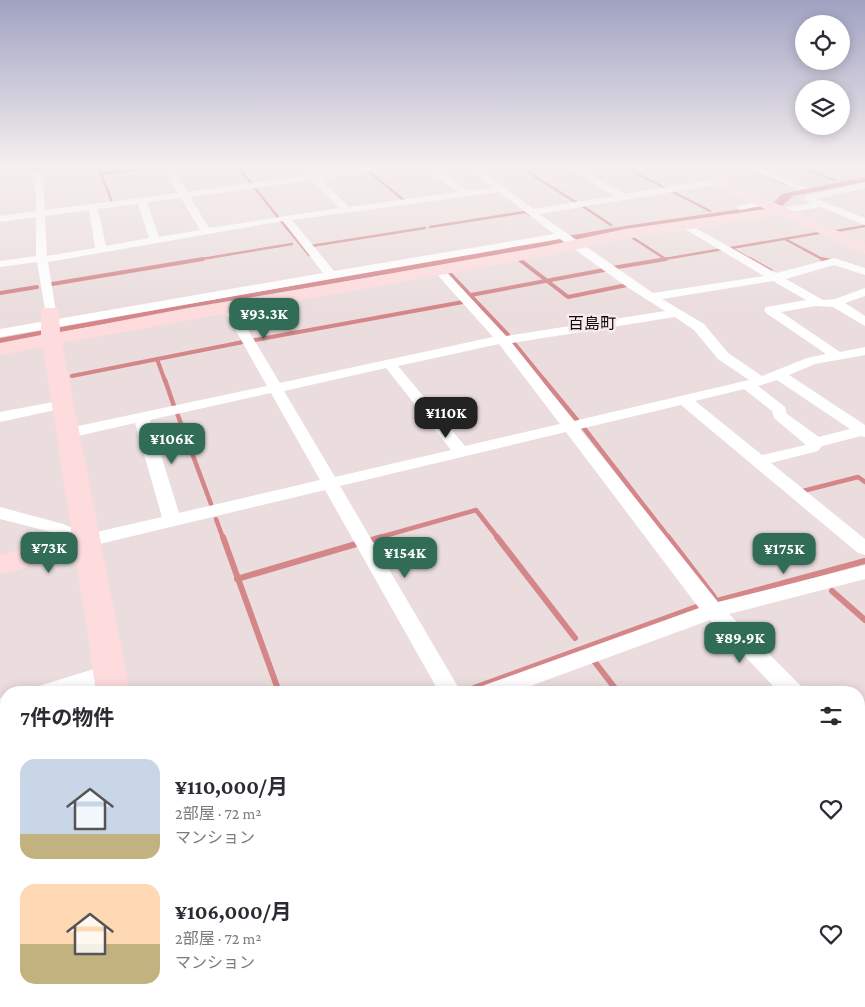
<!DOCTYPE html>
<html lang="ja">
<meta charset="utf-8">
<style>
body{margin:0;font-family:"Crimson Pro","Noto Sans JP",serif;background:#f7f7f7;color:#2b2b33;height:100vh;display:flex;flex-direction:column;font-size:19px;white-space:nowrap}
*{box-sizing:border-box;margin:0}
p{font-size:16px;color:#7c7c81}
.icon{flex:none;width:28px;height:28px;fill:none;stroke:currentColor;stroke-width:2;stroke-linecap:round;stroke-linejoin:round}
.map{position:relative;flex:1;overflow:hidden}
.details{position:absolute;left:0px;top:686px;width:865px;height:321px;display:flex;flex-direction:column;background:#fff;border-radius:20px 20px 0 0;box-shadow:0 2px 12px #0003}
.details>*{flex:none}
.tools{position:absolute;left:795px;top:15px;display:grid;gap:10px}
.tools a{display:grid;place-items:center;width:55px;height:55px;border-radius:50%;background:#fff;box-shadow:0 2px 12px #0003;font-size:25px}
.price{position:absolute;translate:-50% -42px;padding:0 11px;border-radius:10px;background:#316c56;color:#fff;font-size:16px;line-height:32px;filter:drop-shadow(0 1px 2px #0008)}
.price::after{content:'';position:absolute;left:50%;top:30px;width:15px;height:11px;margin-left:-8px;background:inherit;clip-path:polygon(0 0,100% 0,50% 100%)}
.price.active{background:#222;color:#fff}
ul{padding:0;list-style:none}
li{display:flex;align-items:center;gap:15px;height:125px;padding:0 20px}
li span{display:grid;place-items:center;flex:none;width:140px;height:100px;border-radius:15px;color:#555}
li>.icon{margin-inline-start:auto}
span .icon{width:60px;height:60px;fill:#fffc;stroke-width:1}
li b{font-size:21px}
h2{display:flex;justify-content:space-between;align-items:center;height:60px;padding:0 20px;font-size:21px}
.map>svg:first-child{display:block}
.water{fill:#d48689}
.lines{fill:none;stroke-linecap:round;stroke-linejoin:round}
.stream-far4{stroke:#d48689;stroke-width:2.5}
.stream-far3{stroke:#d48689;stroke-width:4}
.stream-far2{stroke:#d48689;stroke-width:4.5}
.stream-far1{stroke:#d48689;stroke-width:6}
.stream{stroke:#d48689;stroke-width:8}
.street{fill:#fff;fill-rule:evenodd}
.secondary{fill:#fedbdd;fill-rule:evenodd}
.primary{fill:#fdb7bc;fill-rule:evenodd}
.labels{text-anchor:middle;stroke-width:5;stroke-linejoin:round;paint-order:stroke}
.far-quarter-label{font-size:16px;fill:#100c0c;stroke:#f8eaea}
</style>
<div class="map">
<svg width="865" height="1007" viewBox="0 0 865 1007">
<rect width="100%" height="100%" fill="#ebdddd"/>
<path class="water" d="M865 177V182L793 196 782 206 769 210 187 308 0 344V338L618 227 761 206 773 203 782 194Z"/>
<g class="lines">
<g class="stream-far4">
<path d="M98 166 112 202"/>
<path d="M237 166 252 184"/>
<path d="M518 166 577 203"/>
<path d="M623 166 667 189"/>
<path d="M742 166 786 184"/>
<path d="M797 166 834 180"/>
<path d="M369 172 406 202"/>
<path d="M101 174 162 167"/>
<path d="M254 187 278 217"/>
<path d="M671 191 710 211"/>
<path d="M581 205 611 225"/>
<path d="M281 221 309 255"/>
<path d="M430 227 525 212 530 215"/>
<path d="M836 231 865 226"/>
<path d="M633 238 664 258"/>
<path d="M785 239 824 260"/>
<path d="M311 246 425 228"/>
<path d="M731 248 819 233"/>
<path d="M731 248 752 260"/>
<path d="M196 260 292 244"/>
<path d="M659 260 723 249"/>
</g>
<g class="stream-far3">
<path d="M750 259 771 271"/>
<path d="M822 259 831 261"/>
<path d="M520 260 568 297 627 285"/>
<path d="M612 268 666 259"/>
<path d="M449 273 508 335"/>
<path d="M52 284 203 259"/>
<path d="M0 293 37 287"/>
<path d="M471 295 604 270"/>
<path d="M255 340 463 302"/>
<path d="M514 343 545 381"/>
<path d="M157 359 165 381"/>
<path d="M72 376 243 342"/>
</g>
<g class="stream-far2">
<path d="M165 380 174 406"/>
<path d="M544 380 577 420"/>
<path d="M177 413 211 504"/>
<path d="M583 427 669 538"/>
<path d="M799 492 858 477 865 482"/>
<path d="M216 519 223 538"/>
<path d="M377 538 476 510 498 538"/>
</g>
<g class="stream-far1">
<path d="M223 537 279 692"/>
<path d="M497 537 575 638"/>
<path d="M668 537 714 597"/>
<path d="M371 540 381 537"/>
<path d="M237 579 356 544"/>
<path d="M832 591 865 620"/>
<path d="M713 602 865 561"/>
<path d="M594 661 618 692"/>
<path d="M463 692 702 605"/>
</g>
<path class="stream" d="M392 1001 394 1007"/>
<g class="street">
<path d="M35 166H43L45 210 178 193 163 166H171L187 192 307 176 298 166H307L316 175 381 166H405L321 179 349 207 458 192 423 166H433L468 191 493 188 466 166H476L533 209 614 196 565 166H575L625 194 717 179 721 182 720 184 539 214 653 293 764 276 683 228 682 226 687 223 776 273 834 258 865 268V275L834 265 786 279 823 300 835 299 865 288V296L845 303 865 316V326L833 307 816 306 781 312 840 352 865 347V355L815 364 789 375 865 425V437L861 436 822 446 818 451 771 463 865 539V555L858 553 681 405 580 429 718 602 865 565V579L729 614 801 686 804 692H779L710 620 514 692H479L482 686 699 608 566 432 340 486 461 692H439L325 490 87 547 51 532 0 519V507L63 524 88 534 162 517 135 423 69 438 61 433 69 428 267 386 222 306 224 303H232L280 383 493 337 434 271 432 269 438 266 442 267 506 336 665 311 627 287 560 239 0 337V329L323 273 283 221 48 262 56 312 54 315H46L37 262 0 267V261L36 256V217L0 222V216L36 211ZM312 180 339 208 209 228 190 197ZM499 192 554 234 334 271 292 220ZM181 198 200 230 159 237 147 202ZM138 204 149 238 106 246 98 209ZM89 210 95 248 47 256 45 216ZM773 281 806 300 766 307 764 310 766 313 826 354 807 358 762 376 728 353 704 324 662 299ZM675 317 694 330 718 359 749 380 574 421 512 343ZM499 344 560 424 465 446 398 366ZM386 368 451 450 335 477 284 391ZM777 380 850 429 819 437 787 414 785 407 758 386ZM744 389 772 411 774 418 806 445 762 455 695 401ZM271 393 320 480 179 513 150 420Z"/>
<path d="M743 166H755L806 188 799 190Z"/>
<path d="M865 182V188L817 199 865 218V225L821 207 780 214 775 211 780 208 812 203 805 200V196Z"/>
<path d="M763 200 766 201V205L740 210 735 207Z"/>
<path d="M64 400 69 401 71 404 69 407 0 422V412Z"/>
<path d="M110 664 118 667 121 673 118 679 75 692H36L39 686Z"/>
<path d="M6 696V714L0 716V698Z"/>
<path d="M859 749 865 751V777L859 775Z"/>
<path d="M6 859V887L0 890V862Z"/>
<path d="M612 1001H643L646 1007H614Z"/>
</g>
<g class="secondary">
<path d="M676 166H693L865 243V254L779 215 625 239 546 256 62 343 130 692H96L75 554 0 575V555L72 536 43 347 0 355V343L41 335V312L43 308H57L59 312 60 332 546 246 625 229 765 209Z"/>
<path d="M143 1001H189L190 1007H144Z"/>
</g>
<path class="primary" d="M16 166H60L54 170 0 176V168Z"/>
</g>
<linearGradient id="sky" x2="0" y2="1"><stop stop-color="#a0a2c2"/><stop offset="0.54" stop-color="#f6f0f0"/><stop offset="1" stop-color="#f6f0f0" stop-opacity="0"/></linearGradient>
<rect width="865" height="307" fill="url(#sky)"/>
<g class="labels">
<g class="far-quarter-label">
<text x="592" y="329">百島町</text>
</g>
</g>
</svg>
<div class="tools">
<a><svg class="icon" aria-label="locate" viewBox="0 0 24 24"><circle cx="12" cy="12" r="6"/><path d="M12 2v4M12 18v4M2 12h4M18 12h4"/></svg></a>
<a><svg class="icon" aria-label="layers" viewBox="0 0 24 24"><path d="M12 4l9 5-9 5-9-5zM3 14l9 5 9-5"/></svg></a>
</div>
<b class="price" style="left:264px;top:340px">¥93.3K</b>
<b class="price active" style="left:446px;top:439px">¥110K</b>
<b class="price" style="left:172px;top:465px">¥106K</b>
<b class="price" style="left:49px;top:574px">¥73K</b>
<b class="price" style="left:784px;top:575px">¥175K</b>
<b class="price" style="left:405px;top:579px">¥154K</b>
<b class="price" style="left:740px;top:664px">¥89.9K</b>
<section class="details">
<h2>7件の物件<svg class="icon" aria-label="filters" viewBox="0 0 24 24"><path d="M4 7h16M4 17h16"/><circle cx="9" cy="7" r="2"/><circle cx="15" cy="17" r="2"/></svg></h2>
<ul>
<li><span style="background:linear-gradient(#c9d6e8 75%,#c2b280 0)"><svg class="icon" aria-label="home" viewBox="0 0 24 24"><path d="M3 11l9-7 9 7M6 9v11h12V9"/></svg></span><div><b>¥110,000/月</b><p>2部屋 · 72 m²</p><p>マンション</p></div><svg class="icon" aria-label="heart" viewBox="0 0 24 24"><path d="M12 20l-8-8c-3-5 5-10 8-4 3-6 11-1 8 4z"/></svg></li>
<li><span style="background:linear-gradient(#ffd9b3 60%,#c2b280 0)"><svg class="icon" aria-label="home" viewBox="0 0 24 24"><path d="M3 11l9-7 9 7M6 9v11h12V9"/></svg></span><div><b>¥106,000/月</b><p>2部屋 · 72 m²</p><p>マンション</p></div><svg class="icon" aria-label="heart" viewBox="0 0 24 24"><path d="M12 20l-8-8c-3-5 5-10 8-4 3-6 11-1 8 4z"/></svg></li>
</ul>
</section>
</div>
